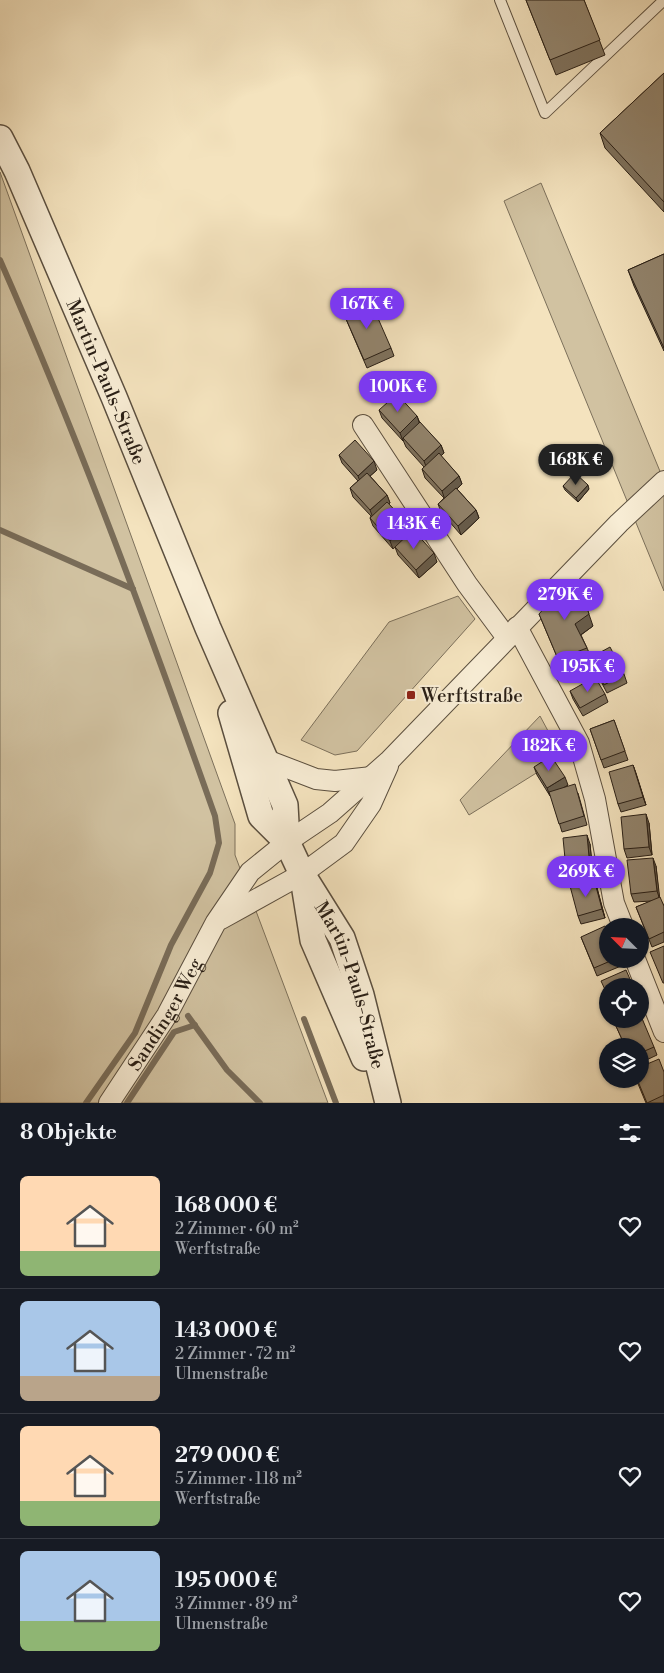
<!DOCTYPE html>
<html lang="de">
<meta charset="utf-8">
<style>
body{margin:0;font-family:"Libre Bodoni",serif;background:#20242c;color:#f1f3f6;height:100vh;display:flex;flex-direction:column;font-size:19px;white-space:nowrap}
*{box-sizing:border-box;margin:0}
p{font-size:16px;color:#9ea1a6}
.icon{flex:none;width:28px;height:28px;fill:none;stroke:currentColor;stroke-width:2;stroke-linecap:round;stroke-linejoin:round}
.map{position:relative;height:1103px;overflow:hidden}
.side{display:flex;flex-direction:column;background:#171b24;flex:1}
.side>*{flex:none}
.needle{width:32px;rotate:294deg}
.fabs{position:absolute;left:599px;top:918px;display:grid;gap:10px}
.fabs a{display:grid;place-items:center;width:50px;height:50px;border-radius:50%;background:#171b24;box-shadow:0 1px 4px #0004;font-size:25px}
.price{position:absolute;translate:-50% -42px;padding:0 11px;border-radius:18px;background:#7c3aed;color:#fff;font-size:16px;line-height:32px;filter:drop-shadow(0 1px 2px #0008)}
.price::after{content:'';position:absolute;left:50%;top:30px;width:15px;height:11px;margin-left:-8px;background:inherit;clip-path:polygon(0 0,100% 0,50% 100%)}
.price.current{background:#222;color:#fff}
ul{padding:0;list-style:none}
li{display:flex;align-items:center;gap:15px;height:125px;padding:0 20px}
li+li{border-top:1px solid #363941}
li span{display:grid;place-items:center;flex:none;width:140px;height:100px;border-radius:8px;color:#555}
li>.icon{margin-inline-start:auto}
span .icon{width:60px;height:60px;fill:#fffc;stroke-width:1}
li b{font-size:21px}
h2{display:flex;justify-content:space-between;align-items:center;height:60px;padding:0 20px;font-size:21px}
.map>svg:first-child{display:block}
.green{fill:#d1c2a1;stroke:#7c705b}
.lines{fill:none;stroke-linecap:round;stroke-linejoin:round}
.stream{stroke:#796c58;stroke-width:6}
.service-casing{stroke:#5b4f3f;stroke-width:12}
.minor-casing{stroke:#5b4f3f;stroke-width:22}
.tertiary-casing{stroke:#5b4f3f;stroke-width:28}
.service{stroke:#f8edd5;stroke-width:10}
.minor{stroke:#f8edd5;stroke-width:20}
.tertiary{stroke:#f8edd5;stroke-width:25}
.wall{fill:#7e725e;stroke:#281e15}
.shaded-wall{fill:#665c4c;stroke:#281e15}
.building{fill:#92846d;stroke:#281e15}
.poi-dot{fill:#8f2418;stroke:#f8edd5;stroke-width:2}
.labels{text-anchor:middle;stroke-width:4;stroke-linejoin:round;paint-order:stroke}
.street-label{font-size:19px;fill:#281e15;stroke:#f8edd5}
.poi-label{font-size:19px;fill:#281e15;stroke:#f8edd5;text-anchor:start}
</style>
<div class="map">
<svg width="664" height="1103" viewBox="0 0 664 1103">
<rect width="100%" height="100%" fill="#f4e3be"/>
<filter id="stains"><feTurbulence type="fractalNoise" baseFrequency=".004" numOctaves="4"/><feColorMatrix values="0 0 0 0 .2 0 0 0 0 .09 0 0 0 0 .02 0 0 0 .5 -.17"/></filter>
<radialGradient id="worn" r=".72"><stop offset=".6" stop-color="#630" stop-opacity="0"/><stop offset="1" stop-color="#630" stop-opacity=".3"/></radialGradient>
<g class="green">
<path d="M0 172 235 824V855L328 1103H0Z"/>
<path d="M541 183 664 481V591L504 201Z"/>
<path d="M458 596 475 619 357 751 335 755 301 740 389 622Z"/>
<path d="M540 716 562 757 469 815 460 800Z"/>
</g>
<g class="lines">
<g class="stream">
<path d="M0 260C80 442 149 629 215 816L219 843 210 873 171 945 135 1033 86 1103"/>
<path d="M0 530 133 589"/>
<path d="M188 1016 227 1070 260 1103"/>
<path d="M304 1019 336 1103"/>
<path d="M127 1103 174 1032 195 1025"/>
</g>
<defs>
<path id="service" d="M500 0 545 113 664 0"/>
<g id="minor">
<path d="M363 425 467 584 507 638"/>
<path d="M517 627 579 743 595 799 614 903 623 926"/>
<path d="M264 759 316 779 335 781 372 777"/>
<path d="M221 919 302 874 344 843 371 804 388 766"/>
<path d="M635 959 664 1032"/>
<path id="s1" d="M109 1103 167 1015 216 922 250 872 287 842 330 813 390 760 619 523 664 481"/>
</g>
<g id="tertiary">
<path id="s2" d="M0 138 17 171 114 397 208 628 285 805 287 842"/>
<path id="s3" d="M231 713 261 816 287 842 302 874 342 938 361 995 388 1103"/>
<path d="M304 884 313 940 364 1058"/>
</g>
</defs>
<use href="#service" class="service-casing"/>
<use href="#minor" class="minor-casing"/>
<use href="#tertiary" class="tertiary-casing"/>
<use href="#service" class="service"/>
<use href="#minor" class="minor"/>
<use href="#tertiary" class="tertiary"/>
</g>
<g class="wall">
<path d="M526 0H584L605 55 556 75Z"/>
<path d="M664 73V212L605 148 600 133Z"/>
<path d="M664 254V351L634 286 628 270Z"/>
<path d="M343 312 391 348 394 356 367 368Z"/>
<path d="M379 410 417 416 420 423 441 445 444 453 441 456 459 476 462 484 457 489 476 510 479 518 461 535 441 512 438 504 444 498 425 478 422 469 424 467 406 447 403 440V441L382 418Z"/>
<path d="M339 455 377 470 370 476 387 495 390 503 389 504 411 532 437 562 419 578 398 555 395 547 393 549 373 526 370 518 371 516 353 497 350 488 358 481 342 463Z"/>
<path d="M563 486 589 489 578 502 565 490Z"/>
<path d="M539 614 593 626 581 635 587 648 591 657 624 674 627 683 607 693 593 666 591 660 563 671Z"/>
<path d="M570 691 605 694 608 702 583 716 573 699Z"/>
<path d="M614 720 628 760 604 768 590 729Z"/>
<path d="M633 765 646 805 621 812 618 804Z"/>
<path d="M534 767 568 785 564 788 578 793 587 825 562 832 551 796H550L537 775Z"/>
<path d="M649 823 652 855 627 858 624 849Z"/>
<path d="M590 844 593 875 569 878 566 869Z"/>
<path d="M656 866 659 897 664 906V942L652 947 636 907 652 901 634 902 631 894Z"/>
<path d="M597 888 605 918 581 924 578 916Z"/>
<path d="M581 937 608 959H619L621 966 597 976Z"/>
<path d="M616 1026 654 1047 657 1055 640 1063V1046H625Z"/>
<path d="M664 1072V1103H646L636 1079H640Z"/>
</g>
<g class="shaded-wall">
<path d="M417 416 420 425 403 438V441L400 433Z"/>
<path d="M441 445 444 453 427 469 424 461Z"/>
<path d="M374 461 377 470 361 484 358 476Z"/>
<path d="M459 476 462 484 445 500 442 491Z"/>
<path d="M588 485 589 489 578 502 576 498Z"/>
<path d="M387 495 390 503 373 518 370 510Z"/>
<path d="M476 510 479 518 461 535 458 526Z"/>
<path d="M408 524 411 533 393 549 390 541Z"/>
<path d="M434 553 437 562 419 578 416 570Z"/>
<path d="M581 591 593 626 579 636 575 624Z"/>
<path d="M633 765 636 773 646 805 643 797Z"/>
<path d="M565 777 568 785 550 796 547 788Z"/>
<path d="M646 814 649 823 652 855 649 847Z"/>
<path d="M587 835 590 844 593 875 590 867Z"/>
<path d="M653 858 656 866 660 900 657 891Z"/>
<path d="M594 879 597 888 605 918 602 909Z"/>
</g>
<g class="building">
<path d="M526 0H584L600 40 550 60Z"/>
<path d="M664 73V202L600 133Z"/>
<path d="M664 254V348L628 270Z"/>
<path d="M370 300 391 348 364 360 343 312Z"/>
<path d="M397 394 417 416 400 433 379 410Z"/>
<path d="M420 422 441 445 424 461 403 438Z"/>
<path d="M355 440 374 461 358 476 339 455Z"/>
<path d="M439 453 459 476 442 491 422 469Z"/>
<path d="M367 473 387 495 370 510 350 488Z"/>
<path d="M575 473 588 485 576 498 563 486Z"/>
<path d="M456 488 476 510 458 526 438 504Z"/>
<path d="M387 502 408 524 390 541 370 518Z"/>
<path d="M413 530 434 553 416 570 395 547Z"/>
<path d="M568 581 581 591 589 614 575 624 587 648 558 659 539 614Z"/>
<path d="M610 647 624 674 604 685 590 658Z"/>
<path d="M595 677 605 694 580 708 570 691Z"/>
<path d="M614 720 625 751 601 760 590 729Z"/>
<path d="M551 756 565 777 547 788 534 767Z"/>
<path d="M633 765 643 797 618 804 609 772Z"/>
<path d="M575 784 584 816 559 824 549 792Z"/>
<path d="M646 814 649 847 624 849 621 817Z"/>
<path d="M587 835 590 867 566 869 563 838Z"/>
<path d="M653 858 657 891 631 894 627 860Z"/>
<path d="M594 879 602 909 578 916 570 886Z"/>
<path d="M660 897 664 906V932L649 939 636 907Z"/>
<path d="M605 926 608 932V959H615L594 968 581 937Z"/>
<path d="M664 946V983H663L650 952Z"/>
<path d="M626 970 633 986H608V996L601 981Z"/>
<path d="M640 1016H641L654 1047 640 1053V1046H625L616 1026 634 1019H640Z"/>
<path d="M659 1059 664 1072V1095L647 1103 637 1079H640V1067Z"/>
</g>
<rect class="poi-dot" x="406" y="690" width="10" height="10" rx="2.5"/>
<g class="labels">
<g class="street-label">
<text dy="7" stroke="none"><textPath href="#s2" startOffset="266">Martin-Pauls-Straße</textPath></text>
<text dy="7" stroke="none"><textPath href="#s3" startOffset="302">Martin-Pauls-Straße</textPath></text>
<text dy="7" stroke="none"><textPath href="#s1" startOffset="105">Sandinger Weg</textPath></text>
</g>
<g class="poi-label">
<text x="421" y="702">Werftstraße</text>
</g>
</g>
<rect width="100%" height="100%" filter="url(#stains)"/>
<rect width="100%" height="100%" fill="url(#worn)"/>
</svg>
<div class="fabs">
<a><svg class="needle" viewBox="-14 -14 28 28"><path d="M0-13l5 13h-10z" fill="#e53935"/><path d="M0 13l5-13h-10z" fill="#9ea1a6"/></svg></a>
<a><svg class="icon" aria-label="locate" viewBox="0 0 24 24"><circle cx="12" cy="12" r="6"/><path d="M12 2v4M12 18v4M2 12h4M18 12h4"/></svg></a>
<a><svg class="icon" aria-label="layers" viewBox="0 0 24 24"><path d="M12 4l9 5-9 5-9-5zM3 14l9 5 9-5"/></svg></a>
</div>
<b class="price" style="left:367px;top:330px">167K €</b>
<b class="price" style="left:398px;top:413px">100K €</b>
<b class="price current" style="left:576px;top:486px">168K €</b>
<b class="price" style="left:414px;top:550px">143K €</b>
<b class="price" style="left:565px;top:621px">279K €</b>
<b class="price" style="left:588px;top:693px">195K €</b>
<b class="price" style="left:549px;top:772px">182K €</b>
<b class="price" style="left:586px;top:898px">269K €</b>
</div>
<section class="side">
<h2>8 Objekte<svg class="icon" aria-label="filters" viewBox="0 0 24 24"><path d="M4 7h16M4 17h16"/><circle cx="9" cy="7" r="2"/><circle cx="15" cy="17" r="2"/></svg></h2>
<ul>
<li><span style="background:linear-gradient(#ffd9b3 75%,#8fb573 0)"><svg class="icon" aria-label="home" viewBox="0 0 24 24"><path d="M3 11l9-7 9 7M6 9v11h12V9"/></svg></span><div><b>168 000 €</b><p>2 Zimmer · 60 m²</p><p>Werftstraße</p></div><svg class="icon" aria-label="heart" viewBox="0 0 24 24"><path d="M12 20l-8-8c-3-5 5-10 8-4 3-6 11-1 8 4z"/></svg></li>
<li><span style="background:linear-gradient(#a9c7e8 75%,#b9a48a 0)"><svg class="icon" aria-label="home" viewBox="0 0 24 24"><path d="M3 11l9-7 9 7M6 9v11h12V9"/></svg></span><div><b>143 000 €</b><p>2 Zimmer · 72 m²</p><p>Ulmenstraße</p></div><svg class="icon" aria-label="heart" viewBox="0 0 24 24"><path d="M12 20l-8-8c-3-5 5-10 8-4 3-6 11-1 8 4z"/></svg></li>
<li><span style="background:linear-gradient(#ffd9b3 75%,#8fb573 0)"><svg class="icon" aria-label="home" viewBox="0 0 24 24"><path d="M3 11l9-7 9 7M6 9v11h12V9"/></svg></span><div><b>279 000 €</b><p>5 Zimmer · 118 m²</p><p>Werftstraße</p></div><svg class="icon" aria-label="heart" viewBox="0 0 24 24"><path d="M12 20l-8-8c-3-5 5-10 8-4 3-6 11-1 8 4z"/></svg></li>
<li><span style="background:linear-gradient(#a9c7e8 70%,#8fb573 0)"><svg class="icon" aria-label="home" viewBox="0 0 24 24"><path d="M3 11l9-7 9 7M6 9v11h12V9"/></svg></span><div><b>195 000 €</b><p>3 Zimmer · 89 m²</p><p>Ulmenstraße</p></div><svg class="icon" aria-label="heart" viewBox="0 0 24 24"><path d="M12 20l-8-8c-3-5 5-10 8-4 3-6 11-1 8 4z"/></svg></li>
</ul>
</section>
